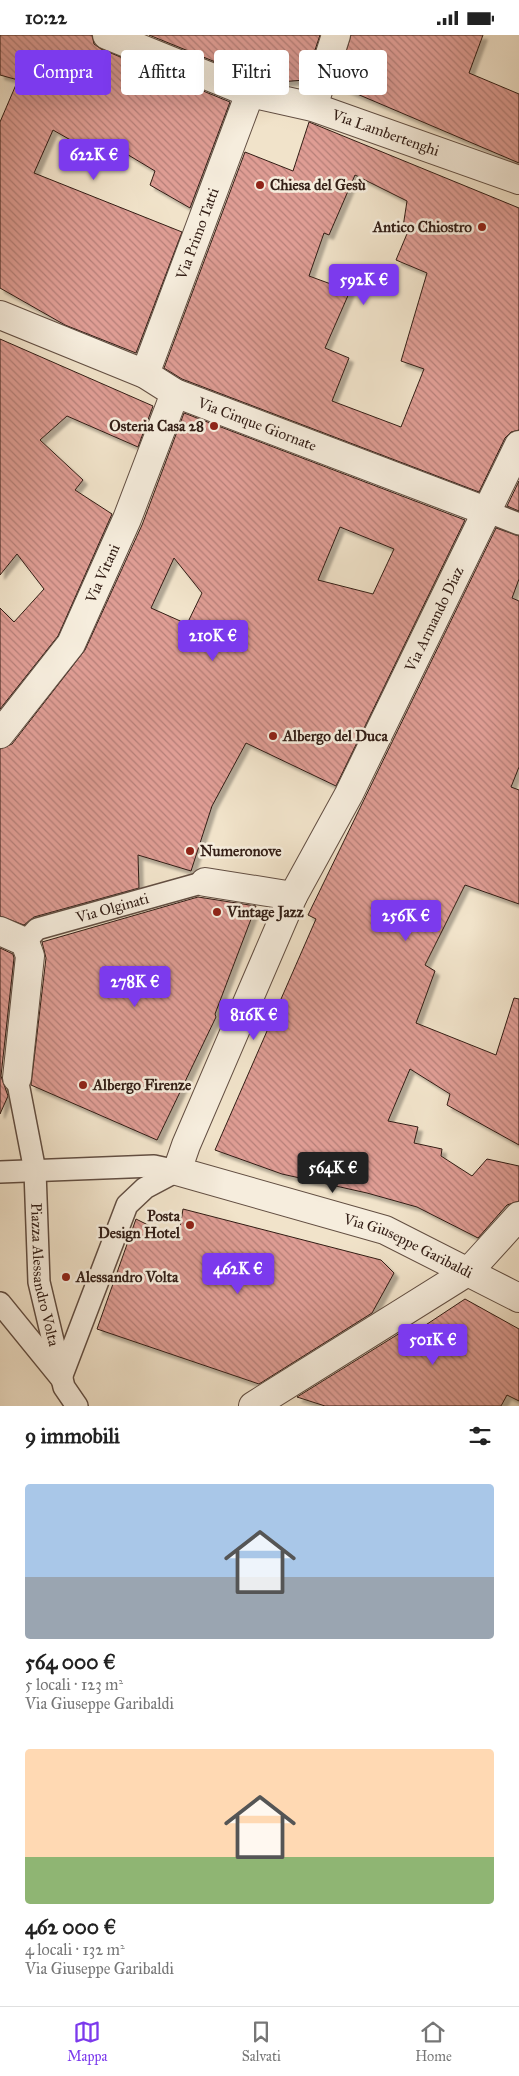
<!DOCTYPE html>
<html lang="it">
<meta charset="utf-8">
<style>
body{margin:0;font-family:"IM FELL Great Primer",serif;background:#f2f2f2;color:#222;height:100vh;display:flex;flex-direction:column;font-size:19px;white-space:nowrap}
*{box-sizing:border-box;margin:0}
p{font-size:16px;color:#767676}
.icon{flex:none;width:28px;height:28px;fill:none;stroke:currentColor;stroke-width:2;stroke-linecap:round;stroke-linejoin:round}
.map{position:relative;height:1371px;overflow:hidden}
.drawer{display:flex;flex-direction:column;background:#fff;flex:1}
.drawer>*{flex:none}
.guide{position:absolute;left:15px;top:15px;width:490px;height:45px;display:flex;gap:10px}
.price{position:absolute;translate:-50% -42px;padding:0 11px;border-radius:5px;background:#7c3aed;color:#fff;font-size:16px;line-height:32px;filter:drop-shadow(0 1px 2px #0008)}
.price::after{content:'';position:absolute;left:50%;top:30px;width:15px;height:11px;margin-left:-8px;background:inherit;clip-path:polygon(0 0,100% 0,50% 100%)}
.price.active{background:#222;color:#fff}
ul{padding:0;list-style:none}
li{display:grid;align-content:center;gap:10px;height:265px;padding:0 25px}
li span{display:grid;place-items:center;height:155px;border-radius:5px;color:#555}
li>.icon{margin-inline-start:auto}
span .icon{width:90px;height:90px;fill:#fffc;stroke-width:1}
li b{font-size:21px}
h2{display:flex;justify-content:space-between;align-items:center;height:60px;padding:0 25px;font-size:21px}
.chip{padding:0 18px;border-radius:5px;background:#fff;box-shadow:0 5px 20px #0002;font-size:18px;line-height:45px}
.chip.active{background:#7c3aed;color:#fff}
.status{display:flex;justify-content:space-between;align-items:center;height:35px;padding:0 25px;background:#fff;direction:ltr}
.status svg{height:14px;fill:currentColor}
.tab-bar{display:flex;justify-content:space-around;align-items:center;height:70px;border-top:1px solid #e0e0e0;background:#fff;font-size:14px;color:#767676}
.tab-bar a{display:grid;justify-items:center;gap:2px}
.tab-bar .active{color:#7c3aed}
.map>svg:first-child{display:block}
.building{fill:url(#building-back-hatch);stroke:#321d15;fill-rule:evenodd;filter:url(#shadow)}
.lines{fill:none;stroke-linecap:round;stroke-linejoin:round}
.pedestrian-casing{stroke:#624e42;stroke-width:24}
.minor-casing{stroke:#624e42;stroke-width:30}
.pedestrian{stroke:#f6eddd;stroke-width:21}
.minor{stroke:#f6eddd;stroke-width:28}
.poi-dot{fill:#8f2418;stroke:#f6eddd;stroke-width:2}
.labels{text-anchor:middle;stroke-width:5;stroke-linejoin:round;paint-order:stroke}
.street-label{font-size:15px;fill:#321d15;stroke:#f6eddd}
.poi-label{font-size:15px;font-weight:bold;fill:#321d15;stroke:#f6eddd;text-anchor:start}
</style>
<div class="status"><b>10:22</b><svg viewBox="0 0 49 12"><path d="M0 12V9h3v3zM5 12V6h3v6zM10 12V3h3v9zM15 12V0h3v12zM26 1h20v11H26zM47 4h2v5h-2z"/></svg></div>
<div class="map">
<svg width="519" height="1371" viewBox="0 0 519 1371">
<defs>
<pattern id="building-back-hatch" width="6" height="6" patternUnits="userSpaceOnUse" patternTransform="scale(1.25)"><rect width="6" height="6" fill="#df9d94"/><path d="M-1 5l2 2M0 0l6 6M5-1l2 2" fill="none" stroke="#b57f78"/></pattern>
<filter id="shadow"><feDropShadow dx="4.5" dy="4.5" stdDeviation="1" flood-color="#0004"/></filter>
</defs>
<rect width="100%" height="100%" fill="#f1e3ca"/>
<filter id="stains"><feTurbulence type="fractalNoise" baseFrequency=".004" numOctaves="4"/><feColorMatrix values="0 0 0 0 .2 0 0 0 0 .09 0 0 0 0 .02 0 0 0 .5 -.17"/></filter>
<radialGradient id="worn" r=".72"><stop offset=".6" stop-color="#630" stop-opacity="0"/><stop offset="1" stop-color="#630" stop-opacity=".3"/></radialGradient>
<g class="building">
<path d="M0 0H92L94 9 101 14 230 67 190 173 150 150 155 136 110 109 104 124 53 95 34 138 182 197 136 318 65 290 0 253V87L18 45 0 40Z"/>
<path d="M149 0H320L305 45 279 47 251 37 250 41Z"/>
<path d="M351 0H483L469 38 519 59V128L336 50Z"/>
<path d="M309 87 519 173V395L511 397 505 403 479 457 182 344 164 333 245 117 293 136ZM355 140 407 166 403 192 409 194 396 225 427 238 401 326 424 334 401 392 332 366 349 323 325 313 350 256 309 241 324 198 329 200Z"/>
<path d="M0 304 153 371 138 412 67 381 40 405 83 445 75 455 112 479 58 601 0 674V573L14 587 44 554 17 519 0 540Z"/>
<path d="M184 378 465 485 336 751 246 708 212 771 191 836 138 820 139 853 34 882 24 890 0 881V714L12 709 85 615 142 490ZM340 492 394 514 373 559 318 545ZM174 523 202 558 187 589 151 573Z"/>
<path d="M519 446V476L507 471Z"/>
<path d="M496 493 519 501V544L512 563 519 566V732L511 752 519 755V869L465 850 425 930 435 936 416 988 496 1020 514 963 519 964V1110L447 1070 450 1059 410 1034 388 1086 418 1092 414 1108 442 1114 441 1121 472 1141 487 1124 519 1131V1166L507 1170 478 1203 417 1172 367 1158 282 1139 215 1115 316 884 308 880Z"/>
<path d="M198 862 256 871 215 979 216 982 157 1105 31 1050 46 923 42 907Z"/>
<path d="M0 913 13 919 14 923 1 1041 8 1061 0 1079Z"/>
<path d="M183 1174 381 1225 394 1238 372 1278 259 1349 97 1294 136 1184 178 1205Z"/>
<path d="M465 1264 519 1294V1366L507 1360 501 1371H325L297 1362 400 1298 409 1301Z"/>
</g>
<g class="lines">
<defs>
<g id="pedestrian">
<path d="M486 476 519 489"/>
<path id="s1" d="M25 907 37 894 205 847"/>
<path id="s2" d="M17 1043 35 1136 39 1247 64 1352 77 1371"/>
<path d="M0 1137 154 1131 177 1136"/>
<path d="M0 1268 61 1343 127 1170 145 1153 177 1136"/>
</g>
<g id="minor">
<path id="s3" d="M107 0 250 58 313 72 519 145"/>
<path d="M313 72 336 0"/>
<path id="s4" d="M0 280 145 339 175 358 486 476"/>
<path id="s5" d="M145 339 250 58"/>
<path id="s6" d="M0 699 71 609 127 484 175 358"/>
<path id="s7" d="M205 847 293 861 349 759 519 410"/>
<path id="s8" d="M293 861 186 1110 177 1136 385 1195 519 1263"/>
<path d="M0 896 25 907 30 921 17 1043"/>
<path d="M253 1371 469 1236 519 1181"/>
</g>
</defs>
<use href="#pedestrian" class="pedestrian-casing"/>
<use href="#minor" class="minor-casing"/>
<use href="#pedestrian" class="pedestrian"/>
<use href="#minor" class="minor"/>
</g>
<g class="poi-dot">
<circle cx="260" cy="150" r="5"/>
<circle cx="482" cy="192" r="5"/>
<circle cx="214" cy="391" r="5"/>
<circle cx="273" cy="701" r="5"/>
<circle cx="190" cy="816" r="5"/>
<circle cx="217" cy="877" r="5"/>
<circle cx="83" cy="1050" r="5"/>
<circle cx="190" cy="1190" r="5"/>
<circle cx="66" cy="1242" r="5"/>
</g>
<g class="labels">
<g class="street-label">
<text dy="5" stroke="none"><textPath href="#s3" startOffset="296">Via Lambertenghi</textPath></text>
<text dy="5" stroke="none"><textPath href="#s5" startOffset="150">Via Primo Tatti</textPath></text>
<text dy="5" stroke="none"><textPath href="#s4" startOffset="280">Via Cinque Giornate</textPath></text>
<text dy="5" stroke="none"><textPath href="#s6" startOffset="192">Via Vitani</textPath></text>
<text dy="5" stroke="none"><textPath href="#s7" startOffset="400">Via Armando Diaz</textPath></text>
<text dy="5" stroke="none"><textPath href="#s1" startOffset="96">Via Olginati</textPath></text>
<text dy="5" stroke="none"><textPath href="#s8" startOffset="542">Via Giuseppe Garibaldi</textPath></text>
<text dy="5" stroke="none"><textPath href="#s2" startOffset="199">Piazza Alessandro Volta</textPath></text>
</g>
<g class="poi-label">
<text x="270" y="155">Chiesa del Gesù</text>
<text x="472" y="197" text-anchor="end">Antico Chiostro</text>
<text x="204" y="396" text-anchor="end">Osteria Casa 28</text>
<text x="283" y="706">Albergo del Duca</text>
<text x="200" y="821">Numeronove</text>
<text x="227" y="882">Vintage Jazz</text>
<text x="93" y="1055">Albergo Firenze</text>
<text x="180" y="1186" text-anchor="end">Posta<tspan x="180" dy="17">Design Hotel</tspan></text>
<text x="76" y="1247">Alessandro Volta</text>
</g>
</g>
<rect width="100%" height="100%" filter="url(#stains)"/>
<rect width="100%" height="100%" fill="url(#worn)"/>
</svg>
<b class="price" style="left:94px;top:146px">622K €</b>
<b class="price" style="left:364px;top:271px">592K €</b>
<b class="price" style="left:213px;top:627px">210K €</b>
<b class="price" style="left:406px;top:907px">256K €</b>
<b class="price" style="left:135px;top:973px">278K €</b>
<b class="price" style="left:254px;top:1006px">816K €</b>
<b class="price active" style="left:333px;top:1159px">564K €</b>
<b class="price" style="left:238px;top:1260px">462K €</b>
<b class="price" style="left:433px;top:1331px">501K €</b>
<div class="guide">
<a class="chip active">Compra</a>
<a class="chip">Affitta</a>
<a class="chip">Filtri</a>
<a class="chip">Nuovo</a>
</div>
</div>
<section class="drawer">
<h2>9 immobili<svg class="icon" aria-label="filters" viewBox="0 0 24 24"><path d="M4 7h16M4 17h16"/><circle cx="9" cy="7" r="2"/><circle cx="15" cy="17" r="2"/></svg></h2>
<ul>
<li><span style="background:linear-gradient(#a9c7e8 60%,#9aa5b1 0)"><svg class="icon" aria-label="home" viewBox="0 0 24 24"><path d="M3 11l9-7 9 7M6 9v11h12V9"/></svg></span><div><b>564 000 €</b><p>5 locali · 123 m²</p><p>Via Giuseppe Garibaldi</p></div></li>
<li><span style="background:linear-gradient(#ffd9b3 70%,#8fb573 0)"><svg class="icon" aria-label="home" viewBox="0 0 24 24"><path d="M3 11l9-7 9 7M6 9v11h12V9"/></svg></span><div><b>462 000 €</b><p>4 locali · 132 m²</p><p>Via Giuseppe Garibaldi</p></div></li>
</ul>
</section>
<nav class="tab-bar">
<a class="active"><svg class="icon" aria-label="map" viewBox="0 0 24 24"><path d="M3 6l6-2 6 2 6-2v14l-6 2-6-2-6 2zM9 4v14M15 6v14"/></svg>Mappa</a>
<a><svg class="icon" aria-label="saved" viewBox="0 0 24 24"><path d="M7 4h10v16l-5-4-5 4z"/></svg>Salvati</a>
<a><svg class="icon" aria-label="home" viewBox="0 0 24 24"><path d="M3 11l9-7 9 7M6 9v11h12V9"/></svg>Home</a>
</nav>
